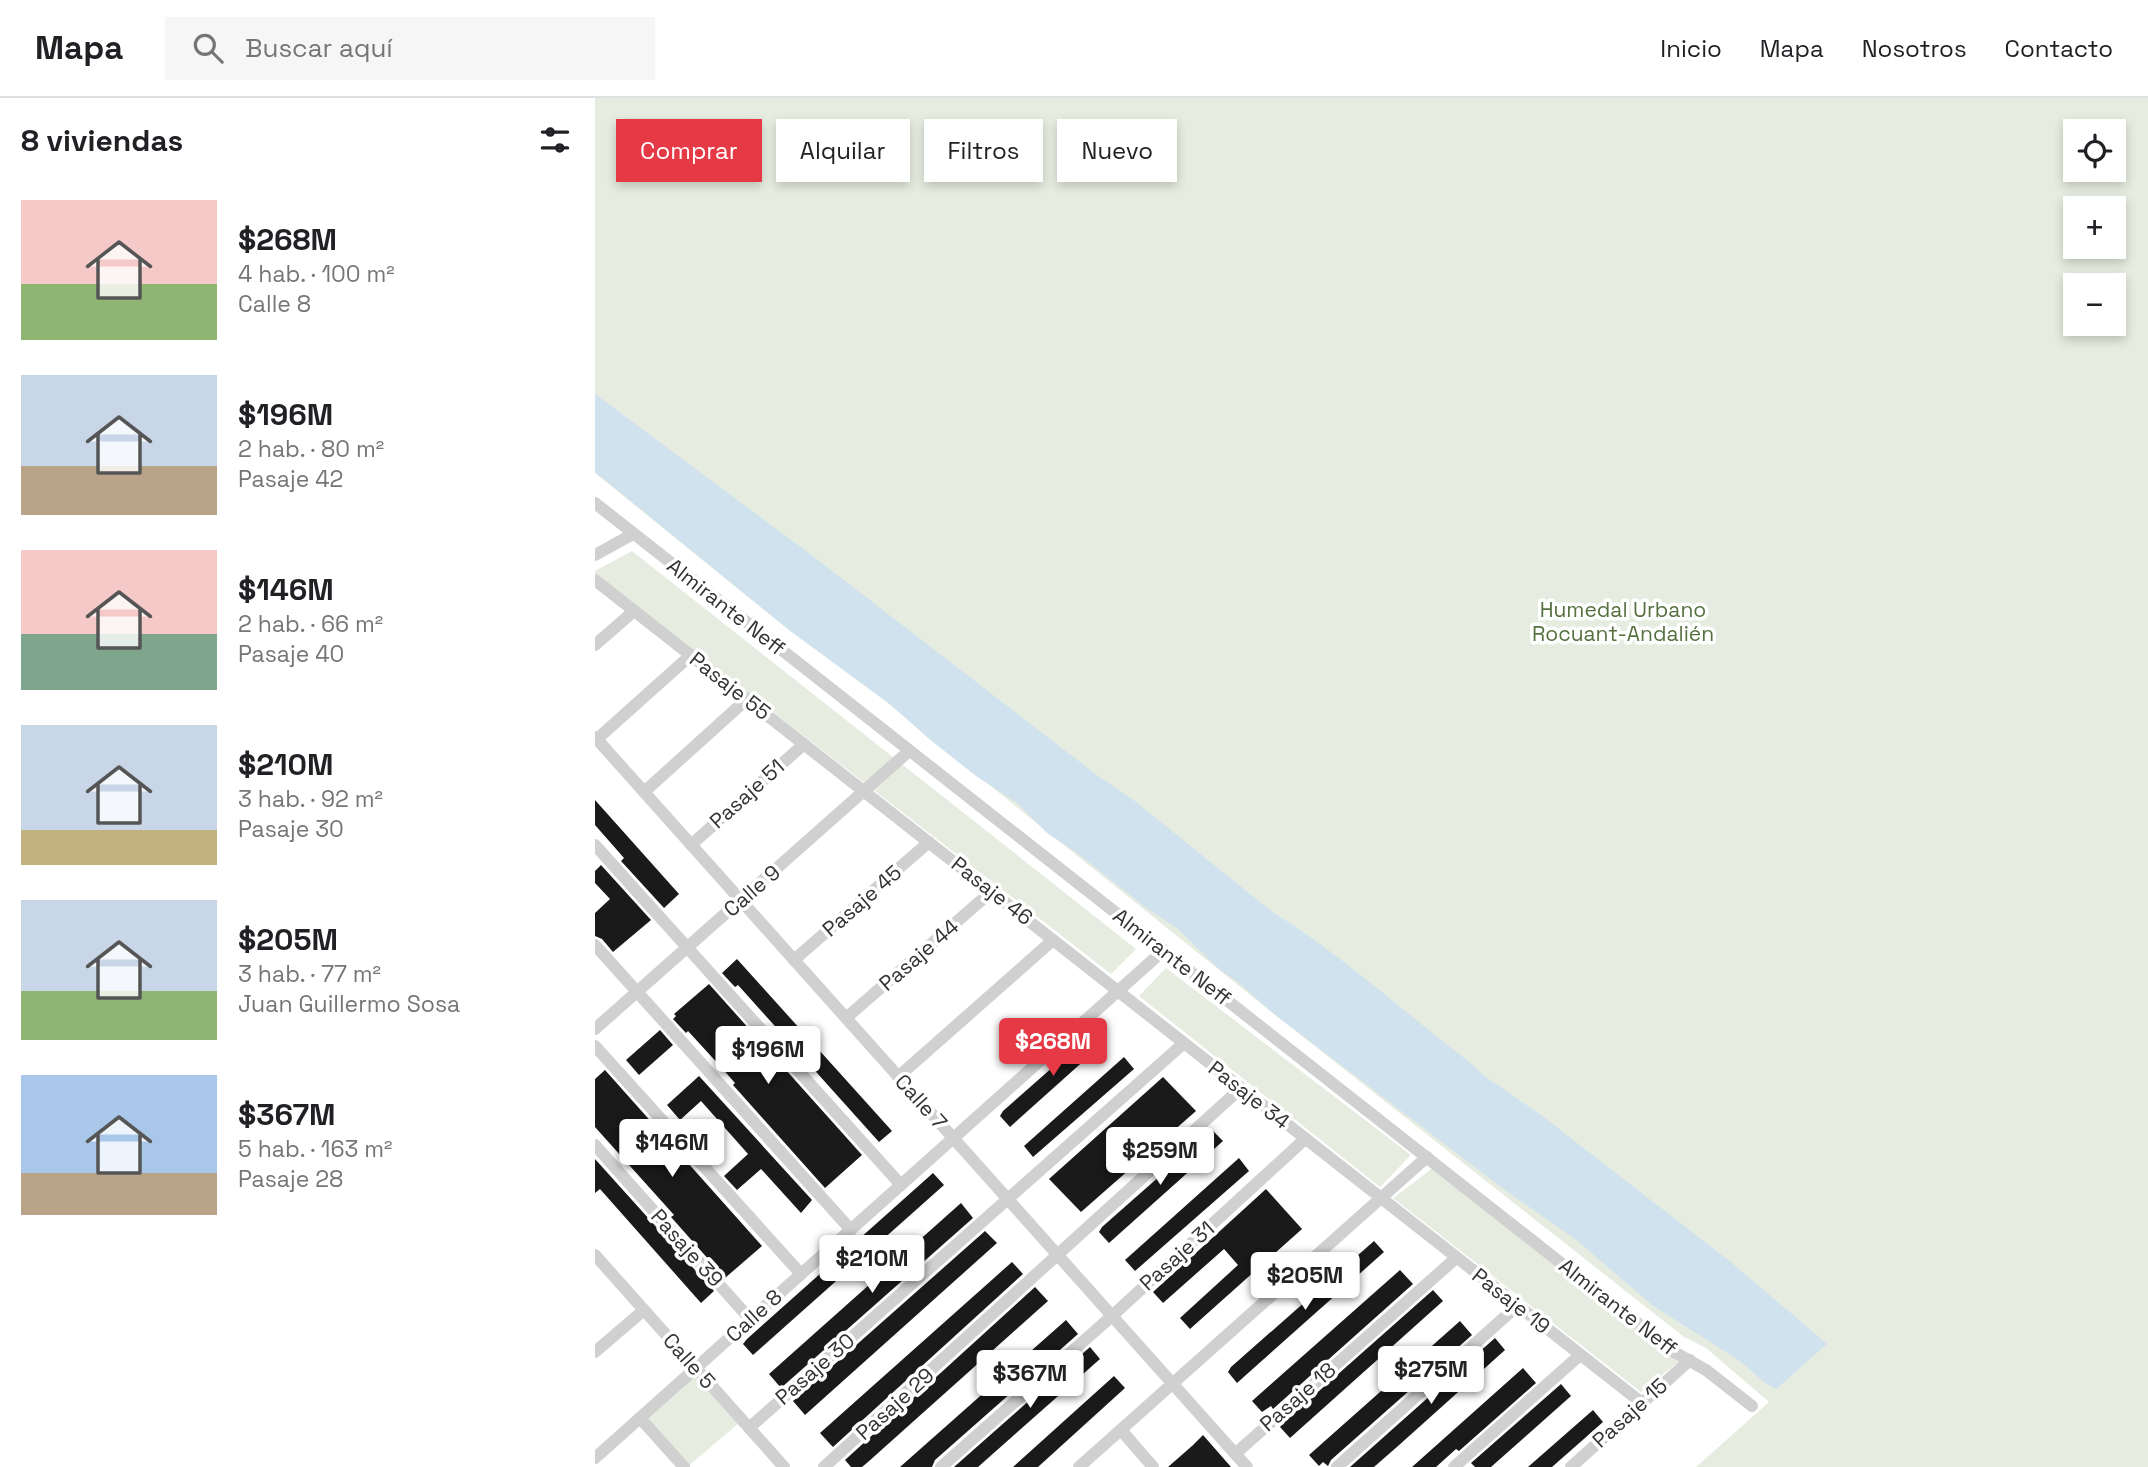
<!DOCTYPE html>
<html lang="es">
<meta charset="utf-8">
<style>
body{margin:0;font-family:"Space Grotesk",sans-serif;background:#f6f6f6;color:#202124;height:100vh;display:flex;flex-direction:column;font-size:26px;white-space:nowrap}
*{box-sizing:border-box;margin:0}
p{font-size:23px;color:#757577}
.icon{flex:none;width:38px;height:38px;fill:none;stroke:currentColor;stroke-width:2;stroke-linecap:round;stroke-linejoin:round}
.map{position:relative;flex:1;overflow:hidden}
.drawer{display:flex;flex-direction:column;background:#fff;width:595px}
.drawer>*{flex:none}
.guide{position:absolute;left:21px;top:21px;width:665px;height:63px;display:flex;gap:14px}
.controls{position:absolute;left:1468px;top:21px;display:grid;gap:14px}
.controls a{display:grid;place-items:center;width:63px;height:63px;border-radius:0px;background:#fff;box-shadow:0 4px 10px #0003;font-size:35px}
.price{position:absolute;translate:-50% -60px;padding:0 16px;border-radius:7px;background:#fff;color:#222;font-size:23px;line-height:46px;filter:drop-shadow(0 2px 4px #0008)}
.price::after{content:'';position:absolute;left:50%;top:42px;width:21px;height:16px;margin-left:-10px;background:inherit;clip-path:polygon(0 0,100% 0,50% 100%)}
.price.active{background:#e63946;color:#fff}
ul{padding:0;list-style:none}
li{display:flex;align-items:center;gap:21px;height:175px;padding:0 21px}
li span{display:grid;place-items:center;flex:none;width:196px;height:140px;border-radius:0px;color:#555}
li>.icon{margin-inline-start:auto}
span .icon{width:84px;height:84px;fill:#fffc;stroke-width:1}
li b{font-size:30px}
h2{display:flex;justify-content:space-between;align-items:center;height:84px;padding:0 21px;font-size:30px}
.tag{padding:0 24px;border-radius:0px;background:#fff;box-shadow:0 4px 10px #0003;font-size:24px;line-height:63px}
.tag.active{background:#e63946;color:#fff}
header{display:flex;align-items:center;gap:42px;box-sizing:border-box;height:98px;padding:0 35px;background:#fff;border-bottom:2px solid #e0e0e0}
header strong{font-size:33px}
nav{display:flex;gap:38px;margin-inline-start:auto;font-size:24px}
.search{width:490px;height:63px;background:#f6f6f6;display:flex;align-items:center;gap:18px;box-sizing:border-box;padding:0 24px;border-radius:0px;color:#757577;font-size:26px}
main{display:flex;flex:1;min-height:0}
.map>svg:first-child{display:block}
.green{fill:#e6ecdf;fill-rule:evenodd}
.water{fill:#cfe2ee}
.building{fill:#1a1a1a}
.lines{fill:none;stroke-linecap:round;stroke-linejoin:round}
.street{stroke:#d0d0d0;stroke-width:12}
.labels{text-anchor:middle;stroke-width:7;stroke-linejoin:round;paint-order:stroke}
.street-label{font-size:21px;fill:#333;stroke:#fff}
.park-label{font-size:21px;fill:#56703f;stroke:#fff}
</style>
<header>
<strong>Mapa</strong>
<div class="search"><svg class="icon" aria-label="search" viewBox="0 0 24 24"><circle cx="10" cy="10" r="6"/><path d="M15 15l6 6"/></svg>Buscar aquí</div>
<nav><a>Inicio</a><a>Mapa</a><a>Nosotros</a><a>Contacto</a></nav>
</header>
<main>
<section class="drawer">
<h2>8 viviendas<svg class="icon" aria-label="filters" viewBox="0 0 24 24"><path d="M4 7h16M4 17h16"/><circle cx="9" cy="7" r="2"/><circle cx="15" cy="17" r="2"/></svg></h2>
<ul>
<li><span style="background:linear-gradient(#f6c9c9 60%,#8fb573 0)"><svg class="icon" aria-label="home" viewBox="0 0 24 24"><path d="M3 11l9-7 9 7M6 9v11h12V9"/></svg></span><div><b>$268M</b><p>4 hab. · 100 m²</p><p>Calle 8</p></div></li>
<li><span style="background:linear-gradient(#c9d6e8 65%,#b9a48a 0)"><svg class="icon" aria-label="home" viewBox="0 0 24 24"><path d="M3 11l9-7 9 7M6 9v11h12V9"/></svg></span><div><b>$196M</b><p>2 hab. · 80 m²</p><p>Pasaje 42</p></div></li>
<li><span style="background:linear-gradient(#f6c9c9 60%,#7fa58c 0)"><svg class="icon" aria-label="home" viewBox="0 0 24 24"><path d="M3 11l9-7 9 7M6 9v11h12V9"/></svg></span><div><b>$146M</b><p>2 hab. · 66 m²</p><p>Pasaje 40</p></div></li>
<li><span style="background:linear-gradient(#c9d6e8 75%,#c2b280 0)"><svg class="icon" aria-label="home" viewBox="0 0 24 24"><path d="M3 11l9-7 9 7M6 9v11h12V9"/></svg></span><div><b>$210M</b><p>3 hab. · 92 m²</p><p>Pasaje 30</p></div></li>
<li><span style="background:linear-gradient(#c9d6e8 65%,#8fb573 0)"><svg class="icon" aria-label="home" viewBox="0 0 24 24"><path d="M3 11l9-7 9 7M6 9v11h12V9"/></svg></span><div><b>$205M</b><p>3 hab. · 77 m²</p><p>Juan Guillermo Sosa</p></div></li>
<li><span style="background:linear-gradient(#a9c7e8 70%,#b9a48a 0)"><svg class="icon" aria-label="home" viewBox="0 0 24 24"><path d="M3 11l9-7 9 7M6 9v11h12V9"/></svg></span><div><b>$367M</b><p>5 hab. · 163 m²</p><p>Pasaje 28</p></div></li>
</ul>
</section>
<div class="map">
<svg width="1553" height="1369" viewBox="0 0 1553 1369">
<rect width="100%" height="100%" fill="#fff"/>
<g class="green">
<path d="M0 0H1553V1369H1101L1174 1304 1111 1250 1089 1239 679 916 285 599 194 532 0 375ZM1480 33H1519V72H1480ZM1480 110H1519V149H1480ZM1480 187H1519V226H1480Z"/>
<path d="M37 453 541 851 516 876 0 476V473Z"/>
<path d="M571 870 816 1057 785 1089 544 898Z"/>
<path d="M838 1070 1083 1264 1046 1294 798 1100Z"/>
<path d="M101 1275 144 1325 92 1369 50 1320Z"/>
</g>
<path class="water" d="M0 296 219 459 503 678 537 701 679 815C750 859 812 917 878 967L888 977 946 1017 1137 1165 1232 1246 1181 1291 1169 1284 1145 1263 1057 1207 980 1141 910 1092 679 916 644 885 624 871 583 831 550 809 482 755 452 735 422 705 381 678 333 640 296 607 194 532 0 374Z"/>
<g class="building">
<path d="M0 702 84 796 69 810 26 763 29 760 0 727Z"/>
<path d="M6 767 56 822 18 854 7 841 0 838V815L15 801 0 785V773Z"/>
<path d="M142 861 297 1033 284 1044 143 887 140 889 127 875Z"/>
<path d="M114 886 267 1057 230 1090 138 987 140 985 126 969 93 933 91 935 78 921 81 918 79 916Z"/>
<path d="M501 931 512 942 415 1029 405 1018 408 1013Z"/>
<path d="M65 932 78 947 44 977 31 962Z"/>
<path d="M529 959 539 971 438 1059 429 1048Z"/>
<path d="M10 972 167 1148 130 1180 76 1119 79 1117 0 1029V981Z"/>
<path d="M104 978 217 1102 206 1115 166 1071 142 1092 129 1078 153 1056 106 1003 85 1022 72 1007Z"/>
<path d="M568 979 601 1013 486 1114 454 1081Z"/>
<path d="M617 1032 628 1043 514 1145 504 1134 507 1129Z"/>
<path d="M644 1060 654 1073 540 1173 530 1162Z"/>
<path d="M0 1061 119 1193 106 1205 5 1091 0 1095Z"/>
<path d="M338 1075 349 1087 158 1257 148 1246 152 1241Z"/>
<path d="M671 1091 707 1131 595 1231 585 1220 643 1167 629 1151 568 1205 558 1194Z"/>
<path d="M366 1105 378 1120 186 1290 174 1276Z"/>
<path d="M390 1133 402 1145 210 1317 198 1303Z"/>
<path d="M779 1143 789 1154 642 1285 633 1274 636 1269Z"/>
<path d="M417 1164 428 1176 238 1349 236 1347 225 1335Z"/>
<path d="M805 1172 818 1186 678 1311 676 1308 667 1314 657 1303Z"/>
<path d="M440 1189 453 1203 273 1364 267 1369H256L250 1362Z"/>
<path d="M838 1192 848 1203 695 1340 685 1329 689 1324Z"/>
<path d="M471 1222 483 1236 340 1362 337 1369H305Z"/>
<path d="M865 1223 877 1237 736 1362 733 1368 728 1364 724 1368 714 1357Z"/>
<path d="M900 1240 910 1252 803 1348 779 1369H755Z"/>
<path d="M495 1249 505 1261 383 1369H359Z"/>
<path d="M928 1270 941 1285 864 1353 861 1351 841 1369H817Z"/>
<path d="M519 1278 530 1290 443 1369H418Z"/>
<path d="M966 1286 976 1298 896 1369H880L876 1365Z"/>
<path d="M998 1312 1008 1324 982 1347 957 1369H933Z"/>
<path d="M608 1337 636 1369H573L597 1348Z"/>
</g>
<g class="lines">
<g class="street">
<path d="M0 405 1079 1254 1111 1272 1157 1308"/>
<path d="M0 457 38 436"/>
<path d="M0 482 1047 1305"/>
<path d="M0 547 39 513"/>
<path d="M0 639 652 1369"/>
<path d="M2 641 96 557"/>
<path d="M49 694 152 601"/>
<path d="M0 747 306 1087"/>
<path d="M96 747 209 646"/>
<path d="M0 847 256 1132"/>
<path d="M199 862 334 744"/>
<path d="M251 920 397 793"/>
<path d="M0 931 314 653"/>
<path d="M0 948 206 1176"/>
<path d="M303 979 458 842"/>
<path d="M0 1047 155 1221"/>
<path d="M0 1157 189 1369"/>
<path d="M0 1254 49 1212"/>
<path d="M45 1320 89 1369"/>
<path d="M154 1330 589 945"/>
<path d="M526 1332 558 1369"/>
<path d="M640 1356 861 1160"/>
<path d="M0 1360 569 852"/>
<path d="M229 1369 646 990"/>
<path d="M346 1369 517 1218 710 1041"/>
<path d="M484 1369 832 1059"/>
<path d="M742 1369 922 1208"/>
<path d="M859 1369 985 1257"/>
<path d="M976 1369 1095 1262"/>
</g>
</g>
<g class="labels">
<g class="street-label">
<text transform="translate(131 509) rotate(38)" y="7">Almirante Neff</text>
<text transform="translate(135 588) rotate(38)" y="7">Pasaje 55</text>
<text transform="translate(152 696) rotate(-42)" y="7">Pasaje 51</text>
<text transform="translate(157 793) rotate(-41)" y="7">Calle 9</text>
<text transform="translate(397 793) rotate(38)" y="7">Pasaje 46</text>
<text transform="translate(267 803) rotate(-41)" y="7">Pasaje 45</text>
<text transform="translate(324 857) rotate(-41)" y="7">Pasaje 44</text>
<text transform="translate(577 859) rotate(38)" y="7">Almirante Neff</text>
<text transform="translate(654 997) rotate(38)" y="7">Pasaje 34</text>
<text transform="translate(326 1004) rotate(48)" y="7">Calle 7</text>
<text transform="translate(92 1150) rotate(48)" y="7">Pasaje 39</text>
<text transform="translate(582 1158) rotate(-42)" y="7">Pasaje 31</text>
<text transform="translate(916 1203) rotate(38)" y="7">Pasaje 19</text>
<text transform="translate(1023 1209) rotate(38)" y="7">Almirante Neff</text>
<text transform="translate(159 1218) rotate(-42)" y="7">Calle 8</text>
<text transform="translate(94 1263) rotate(48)" y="7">Calle 5</text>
<text transform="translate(220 1271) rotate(-41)" y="7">Pasaje 30</text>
<text transform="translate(703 1299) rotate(-41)" y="7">Pasaje 18</text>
<text transform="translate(300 1306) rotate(-42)" y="7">Pasaje 29</text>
<text transform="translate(1035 1315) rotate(-42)" y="7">Pasaje 15</text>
</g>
<g class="park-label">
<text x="1028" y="519">Humedal Urbano<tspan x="1028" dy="24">Rocuant-Andalién</tspan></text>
</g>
</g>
</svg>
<div class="controls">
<a><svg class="icon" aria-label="locate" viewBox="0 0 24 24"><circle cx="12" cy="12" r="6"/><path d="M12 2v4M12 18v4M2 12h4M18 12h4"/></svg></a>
<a>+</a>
<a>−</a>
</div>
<b class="price active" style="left:458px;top:980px">$268M</b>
<b class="price" style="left:173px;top:988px">$196M</b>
<b class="price" style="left:77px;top:1081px">$146M</b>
<b class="price" style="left:565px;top:1089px">$259M</b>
<b class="price" style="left:277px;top:1197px">$210M</b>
<b class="price" style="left:710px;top:1214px">$205M</b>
<b class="price" style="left:836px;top:1308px">$275M</b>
<b class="price" style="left:435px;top:1312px">$367M</b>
<div class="guide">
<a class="tag active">Comprar</a>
<a class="tag">Alquilar</a>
<a class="tag">Filtros</a>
<a class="tag">Nuevo</a>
</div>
</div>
</main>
